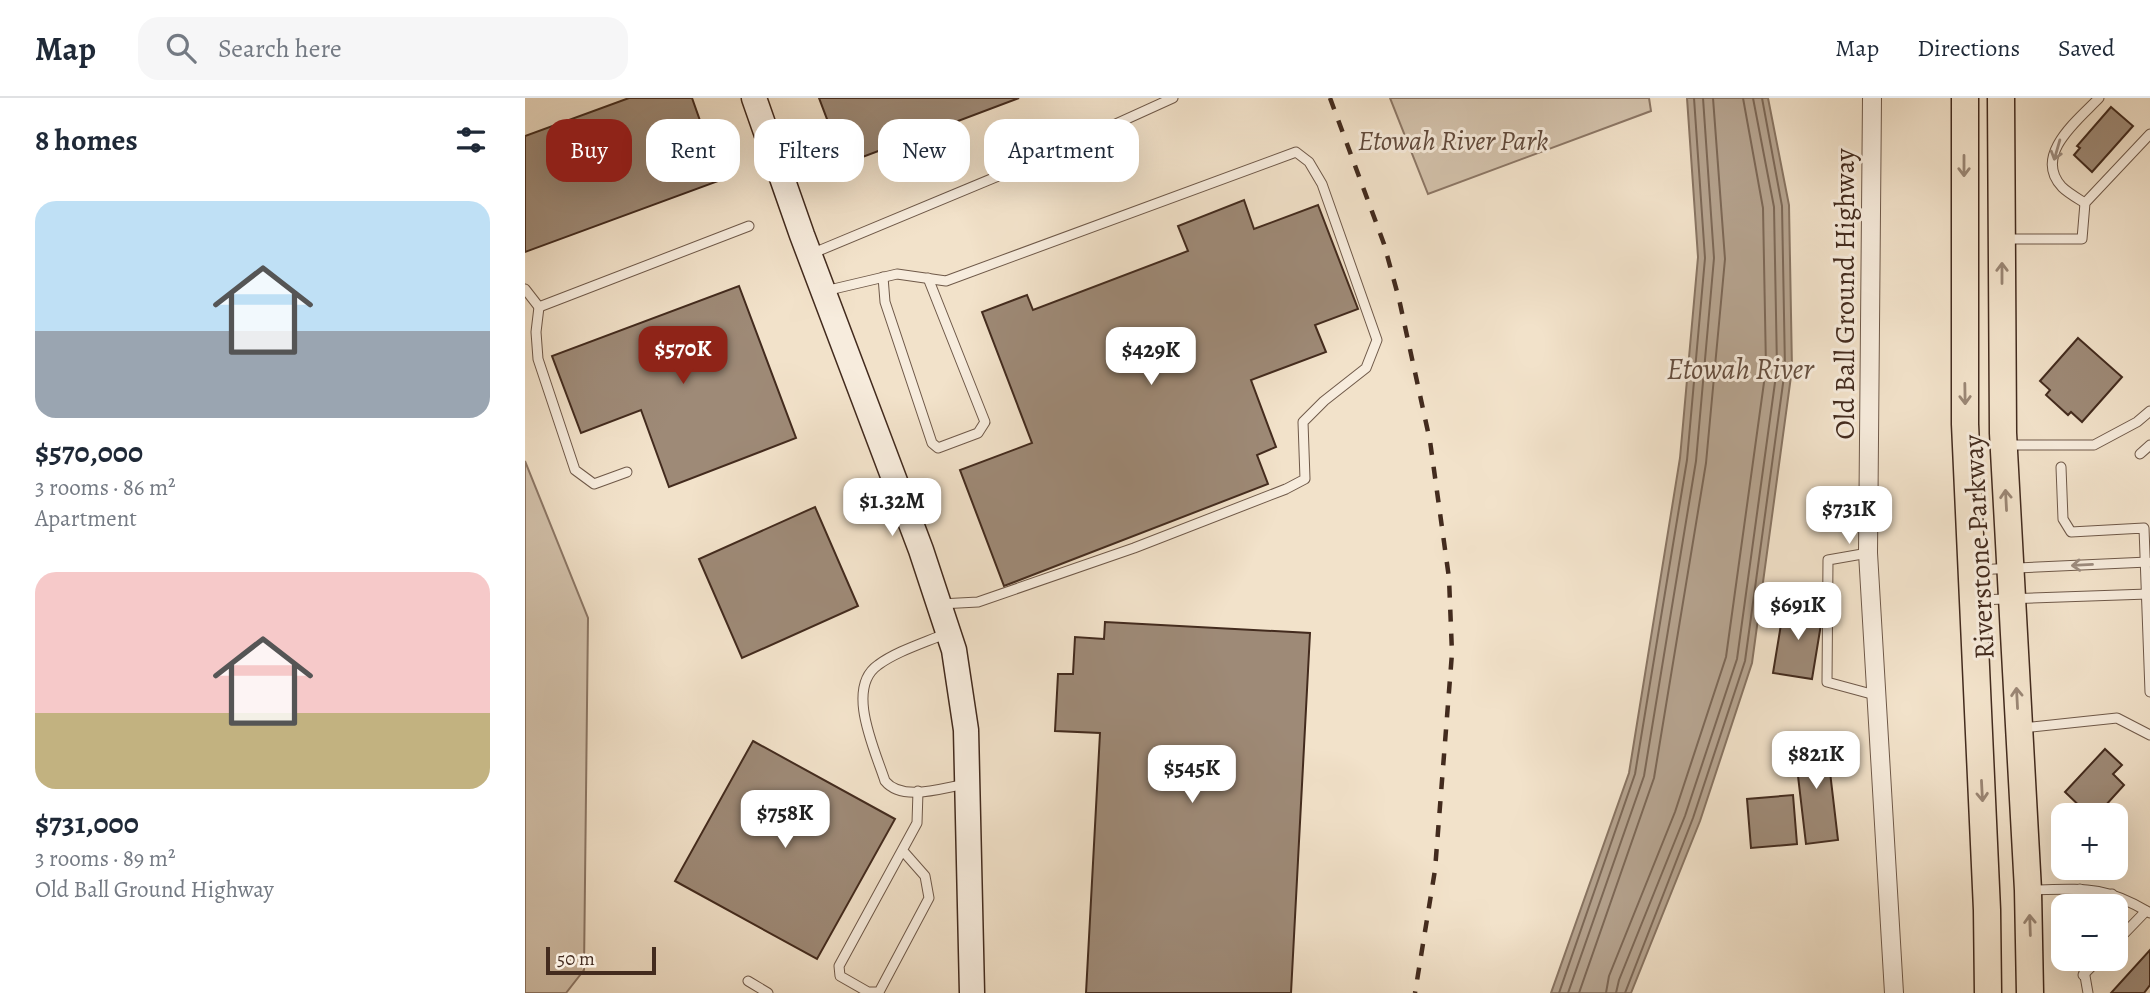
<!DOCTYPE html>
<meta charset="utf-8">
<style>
body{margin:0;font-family:Alegreya,serif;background:#f6f6f7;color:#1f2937;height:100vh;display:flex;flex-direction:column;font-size:26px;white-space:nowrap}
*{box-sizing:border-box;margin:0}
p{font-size:23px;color:#747a83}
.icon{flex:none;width:38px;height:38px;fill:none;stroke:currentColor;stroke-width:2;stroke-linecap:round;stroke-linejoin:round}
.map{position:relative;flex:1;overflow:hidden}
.side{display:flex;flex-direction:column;background:#fff;width:525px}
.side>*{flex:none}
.top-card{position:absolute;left:21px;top:21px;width:665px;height:63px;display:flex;gap:14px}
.buttons{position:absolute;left:1526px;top:705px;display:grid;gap:14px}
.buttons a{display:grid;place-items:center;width:77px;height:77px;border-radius:14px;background:#fff;box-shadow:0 7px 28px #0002;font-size:35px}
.scale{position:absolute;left:21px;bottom:18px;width:110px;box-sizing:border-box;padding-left:7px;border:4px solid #432b1e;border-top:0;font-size:19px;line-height:24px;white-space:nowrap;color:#432b1e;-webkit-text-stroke:5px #f7ecdd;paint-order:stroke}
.price{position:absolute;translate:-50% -60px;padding:0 16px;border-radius:14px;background:#fff;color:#222;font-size:23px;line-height:46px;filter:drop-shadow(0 2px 4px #0008)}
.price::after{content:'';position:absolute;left:50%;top:42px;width:21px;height:16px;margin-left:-10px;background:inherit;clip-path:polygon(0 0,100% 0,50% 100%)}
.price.selected{background:#8f2418;color:#fff}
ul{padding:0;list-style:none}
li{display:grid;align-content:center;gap:14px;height:371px;padding:0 35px}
li span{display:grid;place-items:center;height:217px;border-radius:21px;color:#555}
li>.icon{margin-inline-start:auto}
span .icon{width:126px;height:126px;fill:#fffc;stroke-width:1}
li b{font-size:30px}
h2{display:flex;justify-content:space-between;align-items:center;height:84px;padding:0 35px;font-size:30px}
.tag{padding:0 24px;border-radius:21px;background:#fff;box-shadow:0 7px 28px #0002;font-size:24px;line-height:63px}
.tag.selected{background:#8f2418;color:#fff}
header{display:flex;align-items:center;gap:42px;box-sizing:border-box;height:98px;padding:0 35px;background:#fff;border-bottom:2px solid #e0e1e3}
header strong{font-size:33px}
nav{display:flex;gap:38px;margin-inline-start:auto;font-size:24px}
.search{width:490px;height:63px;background:#f6f6f7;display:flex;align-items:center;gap:18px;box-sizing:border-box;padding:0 24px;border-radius:21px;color:#747a83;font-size:26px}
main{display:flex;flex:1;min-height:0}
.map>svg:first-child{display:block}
.green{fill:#d4c3ad;stroke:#8c7766;stroke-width:2}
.water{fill:#b6a490;stroke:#887462;stroke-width:2}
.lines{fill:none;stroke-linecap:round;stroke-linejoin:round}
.shore{stroke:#7c6857;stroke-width:2}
.building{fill:#9e8a77;stroke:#432b1e;stroke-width:2}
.lane-casing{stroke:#6f5949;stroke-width:11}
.street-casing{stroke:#6f5949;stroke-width:20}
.secondary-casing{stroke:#432b1e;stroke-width:27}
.primary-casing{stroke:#432b1e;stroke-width:29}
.lane{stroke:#f7ecdd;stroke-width:9}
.street{stroke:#f7ecdd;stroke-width:18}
.secondary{stroke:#f7ecdd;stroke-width:24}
.primary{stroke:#f2e2ca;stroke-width:26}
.rail{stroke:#432b1e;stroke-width:4.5;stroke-dasharray:12 12;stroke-linecap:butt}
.oneway{stroke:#9d8c7e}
.oneway2{stroke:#9a8674}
.labels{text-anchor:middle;stroke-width:6;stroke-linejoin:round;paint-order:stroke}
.park-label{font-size:28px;font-style:italic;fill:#60493b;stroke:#f7ecdd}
.street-label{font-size:28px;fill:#432b1e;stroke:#f7ecdd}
.water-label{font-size:30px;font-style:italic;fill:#664f40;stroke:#f7ecdd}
</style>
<header>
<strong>Map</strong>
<div class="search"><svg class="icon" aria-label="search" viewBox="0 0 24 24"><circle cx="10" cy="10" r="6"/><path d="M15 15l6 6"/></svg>Search here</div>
<nav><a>Map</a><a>Directions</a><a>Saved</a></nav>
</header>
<main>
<section class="side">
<h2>8 homes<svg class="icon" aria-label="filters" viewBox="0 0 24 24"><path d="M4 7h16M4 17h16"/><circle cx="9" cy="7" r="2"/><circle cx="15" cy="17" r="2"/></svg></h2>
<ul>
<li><span style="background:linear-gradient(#bfe0f5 60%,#9aa5b1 0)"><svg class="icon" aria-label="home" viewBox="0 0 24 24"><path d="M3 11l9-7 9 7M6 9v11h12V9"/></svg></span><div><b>$570,000</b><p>3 rooms · 86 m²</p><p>Apartment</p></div></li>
<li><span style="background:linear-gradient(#f6c9c9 65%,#c2b280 0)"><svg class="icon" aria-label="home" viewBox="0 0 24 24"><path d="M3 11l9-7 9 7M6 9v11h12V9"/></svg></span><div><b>$731,000</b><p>3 rooms · 89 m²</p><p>Old Ball Ground Highway</p></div></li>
</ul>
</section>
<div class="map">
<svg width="1625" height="895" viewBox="0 0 1625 895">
<rect width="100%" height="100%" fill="#f2e2ca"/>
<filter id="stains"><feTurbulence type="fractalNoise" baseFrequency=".00286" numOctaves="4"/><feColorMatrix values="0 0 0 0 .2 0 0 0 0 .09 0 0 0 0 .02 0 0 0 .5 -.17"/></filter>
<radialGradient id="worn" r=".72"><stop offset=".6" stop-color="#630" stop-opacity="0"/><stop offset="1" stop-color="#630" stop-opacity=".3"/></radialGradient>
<g class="green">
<path d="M865 0H1124L1126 13 903 96Z"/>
<path d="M0 363 63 520 59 872 41 895H0Z"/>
</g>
<path class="water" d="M1162 0H1243L1264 107 1267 271 1227 565 1175 723 1106 895H1026L1104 675 1155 360 1173 159Z"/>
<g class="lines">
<g class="shore">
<path d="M1034 895 1110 676 1162 362 1180 160 1169 0"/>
<path d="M1043 895 1119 678 1171 363 1189 160 1178 0"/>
<path d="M1054 895 1129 680 1181 365 1200 161 1188 0"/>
<path d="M1081 895 1084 878 1150 714 1201 559 1241 270 1238 110 1218 0"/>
<path d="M1091 895 1094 882 1160 718 1212 561 1252 270 1249 109 1228 0"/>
<path d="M1100 895 1168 720 1220 563 1260 271 1257 108 1237 0"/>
</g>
</g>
<g class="building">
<path d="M104 0H167L196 82 0 154V38Z"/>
<path d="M294 0H494L319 66Z"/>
<path d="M1586 9 1608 28 1567 74 1549 57 1555 50 1552 48Z"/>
<path d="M719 102 729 131 793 107 833 211 790 227 801 254 726 282 751 349 732 357 743 386 479 488 435 372 507 345 457 214 502 197 508 212 663 153 653 128Z"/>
<path d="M214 188 271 340 144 389 116 312 56 335 27 258Z"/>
<path d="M1553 240 1597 279 1557 324 1546 314 1543 317 1521 297 1525 292 1515 283Z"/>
<path d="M290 409 333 508 217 560 174 461Z"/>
<path d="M1259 508 1298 514 1287 581 1248 575Z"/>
<path d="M580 524 785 535 766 895H561L575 635 530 633 533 576H548L550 539 579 541Z"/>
<path d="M1301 640 1313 742 1281 746 1269 644Z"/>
<path d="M228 643 370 721 292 861 150 783Z"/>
<path d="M1580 651 1597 667 1588 676 1599 687 1571 718H1565L1540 694Z"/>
<path d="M1268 697 1272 746 1226 750 1222 701Z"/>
<path d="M1625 852V887L1619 895H1586Z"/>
</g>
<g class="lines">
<defs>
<g id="lane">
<path d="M1560 105C1552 100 1543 95 1537 89 1507 57 1554 21 1574 0"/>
<path d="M1478 141H1557L1560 105 1625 36"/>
<path d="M286 156 507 64 648 0"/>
<path d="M358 179 360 204 407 345 413 350 453 335 460 324 403 180"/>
<path d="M0 191 14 209 224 128"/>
<path d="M300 193 372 176 421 183 771 54 784 64 797 86 852 242 841 270 799 303 778 324 780 381 761 391 609 450 453 504 415 506"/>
<path d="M14 209 11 234 13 261 50 372 69 386 102 374"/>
<path d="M1483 347H1569L1612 324 1625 313"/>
<path d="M1615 356 1625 347"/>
<path d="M1536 369 1538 421 1546 434 1619 430 1625 594"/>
<path d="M1343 455 1303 462 1302 584 1350 597"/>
<path d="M1448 472 1623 464"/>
<path d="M1452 502 1623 496"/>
<path d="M422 535C399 545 372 553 353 567 320 590 350 652 360 683 377 704 417 690 441 686"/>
<path d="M1498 630 1592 620 1625 637"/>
<path d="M378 753 400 778 404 800 354 894H343L315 878 314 868 392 725 393 693"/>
<path d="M1555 791V808"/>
<path d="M1506 792C1558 791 1579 787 1625 815"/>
<path d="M1577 808 1587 796"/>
<path d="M1591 844 1621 813"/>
<path d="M1557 861 1563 895"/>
<path d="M1558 877 1574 861"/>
<path d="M223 883 243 895"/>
</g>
<path id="street" d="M1347 0 1343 455 1369 895"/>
<path id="secondary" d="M229 0 277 137 396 452 429 552 441 632 447 895"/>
<g id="primary">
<path d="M1440 0V326L1462 812 1463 895"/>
<path d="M1476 0 1478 335 1503 792 1505 895"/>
</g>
</defs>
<use href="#lane" class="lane-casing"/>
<use href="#street" class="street-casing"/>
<use href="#secondary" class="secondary-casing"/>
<use href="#primary" class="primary-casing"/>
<use href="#lane" class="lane"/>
<use href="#street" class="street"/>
<use href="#secondary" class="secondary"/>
<use href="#primary" class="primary"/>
<path class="rail" d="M805 0 859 146 874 201 905 343 924 480 927 555 910 772 890 895"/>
</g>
<defs><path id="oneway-shaft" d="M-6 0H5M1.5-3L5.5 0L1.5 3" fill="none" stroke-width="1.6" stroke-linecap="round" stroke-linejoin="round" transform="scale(1.75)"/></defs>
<g class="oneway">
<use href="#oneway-shaft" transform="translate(1532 52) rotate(106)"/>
<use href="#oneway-shaft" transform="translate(1557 467) rotate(177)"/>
</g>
<g class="oneway2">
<use href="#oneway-shaft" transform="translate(1439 68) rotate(90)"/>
<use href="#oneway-shaft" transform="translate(1477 175) rotate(-90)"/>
<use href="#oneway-shaft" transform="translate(1440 296) rotate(89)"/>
<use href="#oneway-shaft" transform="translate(1481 402) rotate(-93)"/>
<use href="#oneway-shaft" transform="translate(1492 600) rotate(-93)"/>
<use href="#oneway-shaft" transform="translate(1457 693) rotate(87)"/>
<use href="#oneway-shaft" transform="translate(1505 827) rotate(-92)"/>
</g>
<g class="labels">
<g class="park-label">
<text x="928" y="52">Etowah River Park</text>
</g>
<g class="street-label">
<text transform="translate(1319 196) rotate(-90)" y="10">Old Ball Ground Highway</text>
<text transform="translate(1453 449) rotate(-93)" y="10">Riverstone Parkway</text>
</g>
<g class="water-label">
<text x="1215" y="281">Etowah River</text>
</g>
</g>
<rect width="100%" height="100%" filter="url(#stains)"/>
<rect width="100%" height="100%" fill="url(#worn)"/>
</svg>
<div class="buttons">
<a>+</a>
<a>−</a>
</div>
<div class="scale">50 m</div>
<b class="price selected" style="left:158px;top:288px">$570K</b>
<b class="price" style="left:626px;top:289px">$429K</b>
<b class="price" style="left:367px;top:440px">$1.32M</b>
<b class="price" style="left:1324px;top:448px">$731K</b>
<b class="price" style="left:1273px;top:544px">$691K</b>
<b class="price" style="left:1291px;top:693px">$821K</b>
<b class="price" style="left:667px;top:707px">$545K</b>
<b class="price" style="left:260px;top:752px">$758K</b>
<div class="top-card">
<a class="tag selected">Buy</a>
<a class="tag">Rent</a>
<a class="tag">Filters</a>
<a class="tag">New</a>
<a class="tag">Apartment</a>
</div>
</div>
</main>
